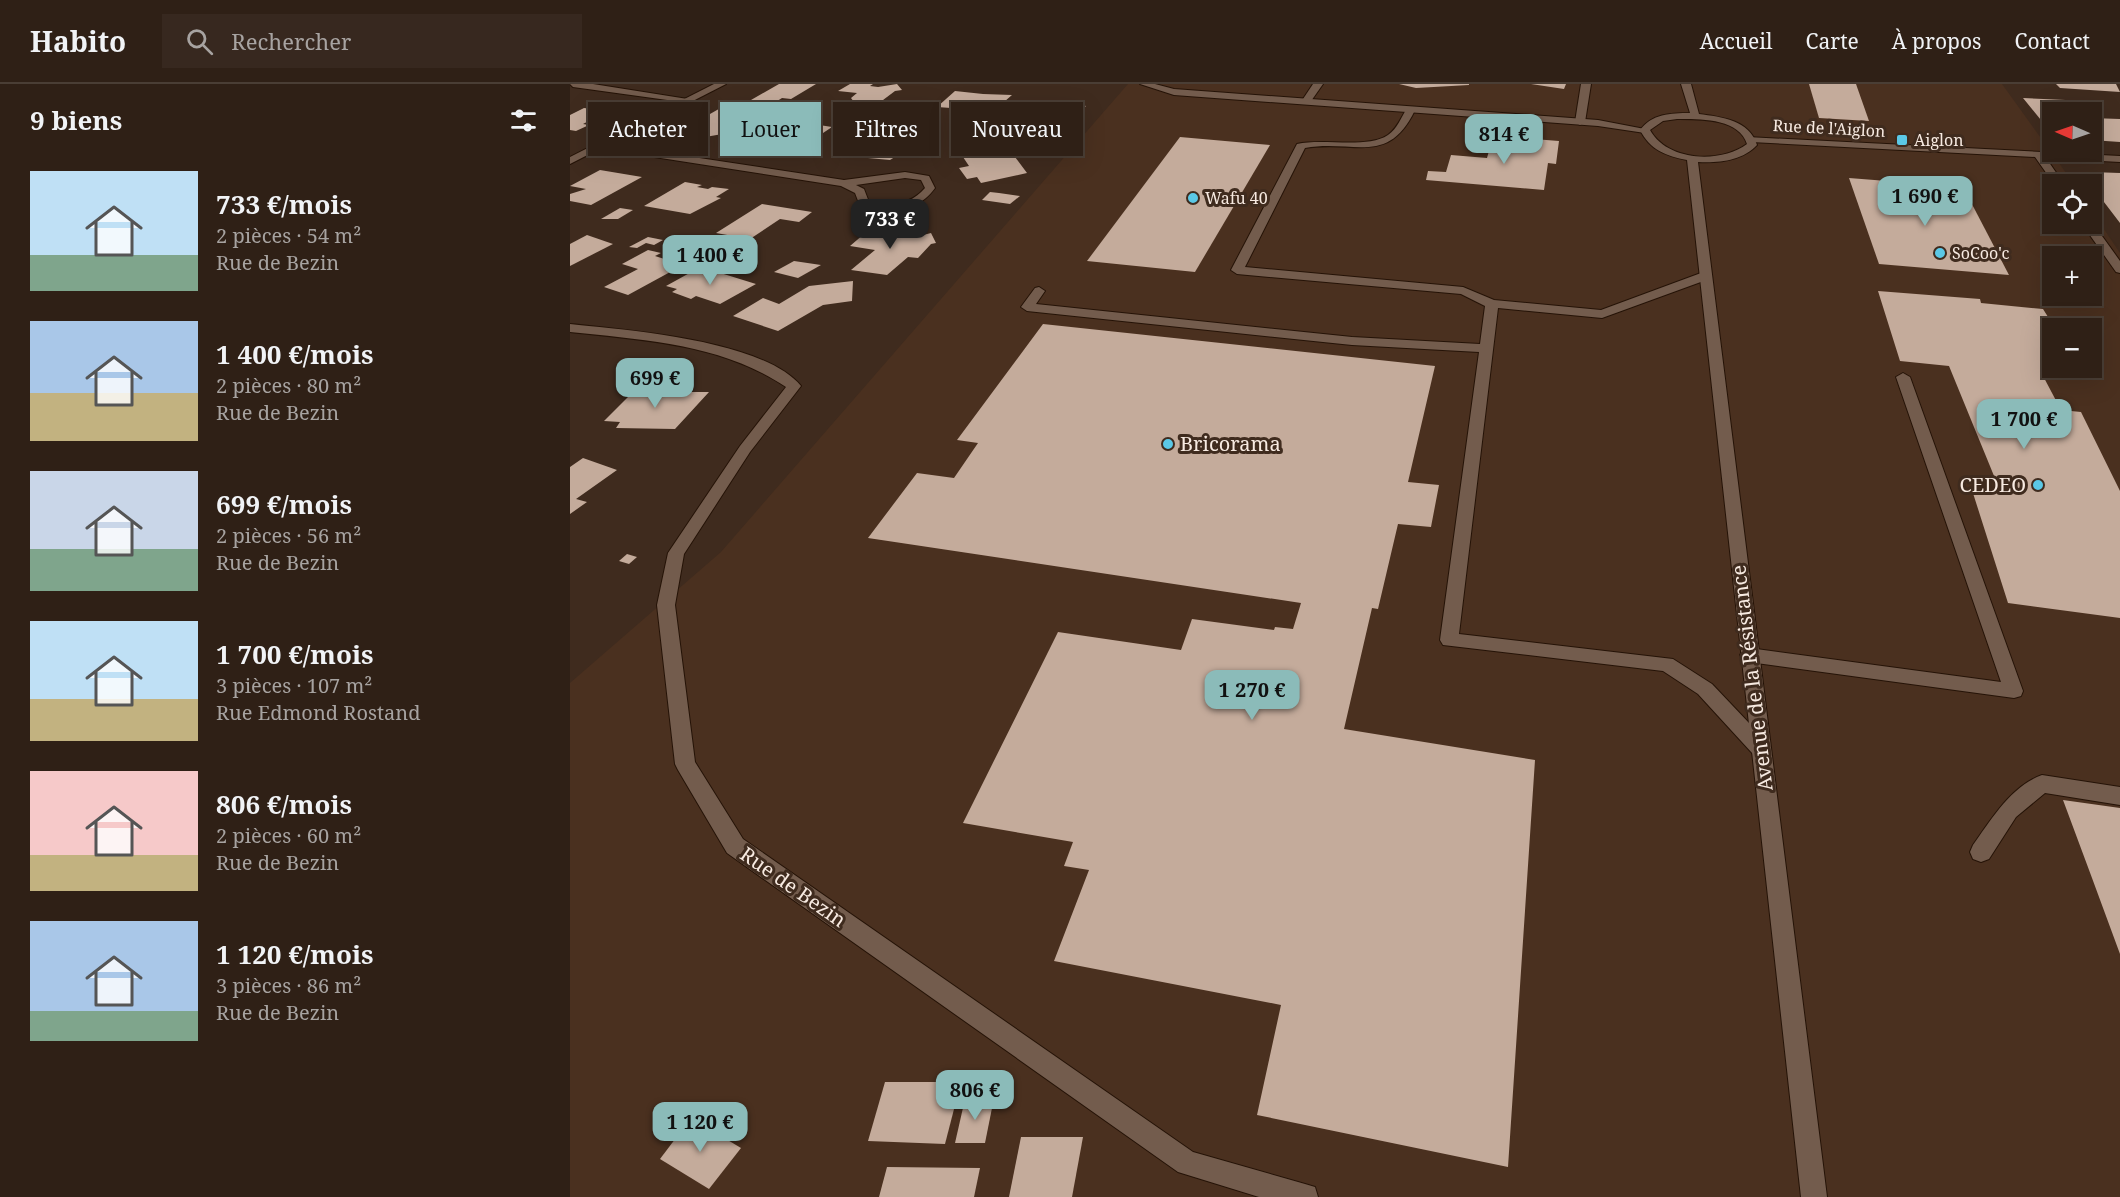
<!DOCTYPE html>
<html lang="fr">
<meta charset="utf-8">
<style>
body{margin:0;font-family:"Noto Serif",serif;background:#37281f;color:#f1f3f6;height:100vh;display:flex;flex-direction:column;font-size:22px;white-space:nowrap}
*{box-sizing:border-box;margin:0}
p{font-size:20px;color:#a7a3a1}
.icon{flex:none;width:33px;height:33px;fill:none;stroke:currentColor;stroke-width:2;stroke-linecap:round;stroke-linejoin:round}
.map{position:relative;flex:1;overflow:hidden}
.panel{display:flex;flex-direction:column;background:#2f2016;width:570px}
.panel>*{flex:none}
.banner{position:absolute;left:18px;top:18px;width:570px;height:54px;display:flex;gap:12px}
.needle{width:39px;rotate:272deg}
.controls{position:absolute;left:1472px;top:18px;display:grid;gap:12px}
.controls a{display:grid;place-items:center;width:60px;height:60px;border-radius:0px;background:#2f2016;box-shadow:0 6px 24px #0002,0 0 0 2px #4a3e35;font-size:30px}
.price{position:absolute;translate:-50% -51px;padding:0 14px;border-radius:12px;background:#8bbbb9;color:#111;font-size:20px;line-height:39px;filter:drop-shadow(0 2px 3px #0008)}
.price::after{content:'';position:absolute;left:50%;top:36px;width:18px;height:14px;margin-left:-9px;background:inherit;clip-path:polygon(0 0,100% 0,50% 100%)}
.price.active{background:#222;color:#fff}
ul{padding:0;list-style:none}
li{display:flex;align-items:center;gap:18px;height:150px;padding:0 30px}
li span{display:grid;place-items:center;flex:none;width:168px;height:120px;border-radius:0px;color:#555}
li>.icon{margin-inline-start:auto}
span .icon{width:72px;height:72px;fill:#fffc;stroke-width:1}
li b{font-size:26px}
h2{display:flex;justify-content:space-between;align-items:center;height:72px;padding:0 30px;font-size:26px}
.pill{padding:0 21px;border-radius:0px;background:#2f2016;box-shadow:0 6px 24px #0002,0 0 0 2px #4a3e35;font-size:21px;line-height:54px}
.pill.active{background:#8bbbb9;color:#111}
header{display:flex;align-items:center;gap:36px;box-sizing:border-box;height:84px;padding:0 30px;background:#2f2016;border-bottom:2px solid #4a3e35}
header strong{font-size:28px}
nav{display:flex;gap:33px;margin-inline-start:auto;font-size:21px}
.search{width:420px;height:54px;background:#37281f;display:flex;align-items:center;gap:15px;box-sizing:border-box;padding:0 21px;border-radius:0px;color:#a7a3a1;font-size:22px}
main{display:flex;flex:1;min-height:0}
.map>svg:first-child{display:block}
.built{fill:#4a301f;fill-rule:evenodd}
.building{fill:#c4ab9b}
.lines{fill:none;stroke-linecap:round;stroke-linejoin:round}
.service-casing{stroke:#251307;stroke-width:2}
.minor-casing{stroke:#251307;stroke-width:2}
.secondary-casing{stroke:#251307;stroke-width:2}
.service{fill:#735c4d;fill-rule:evenodd}
.minor{fill:#735c4d;fill-rule:evenodd}
.secondary{fill:#735c4d;fill-rule:evenodd}
.poi-dot{fill:#5bc8e6;stroke:#3f2b1e;stroke-width:2}
.labels{text-anchor:middle;stroke-width:6;stroke-linejoin:round;paint-order:stroke}
.far-street-label{font-size:16px;fill:#f7eae1;stroke:#3f2b1e}
.far-poi-label{font-size:16px;fill:#f7eae1;stroke:#3f2b1e;text-anchor:start}
.poi-label{font-size:20px;fill:#f7eae1;stroke:#3f2b1e;text-anchor:start}
.street-label{font-size:20px;fill:#f7eae1;stroke:#3f2b1e}
</style>
<header>
<strong>Habito</strong>
<div class="search"><svg class="icon" aria-label="search" viewBox="0 0 24 24"><circle cx="10" cy="10" r="6"/><path d="M15 15l6 6"/></svg>Rechercher</div>
<nav><a>Accueil</a><a>Carte</a><a>À propos</a><a>Contact</a></nav>
</header>
<main>
<section class="panel">
<h2>9 biens<svg class="icon" aria-label="filters" viewBox="0 0 24 24"><path d="M4 7h16M4 17h16"/><circle cx="9" cy="7" r="2"/><circle cx="15" cy="17" r="2"/></svg></h2>
<ul>
<li><span style="background:linear-gradient(#bfe0f5 70%,#7fa58c 0)"><svg class="icon" aria-label="home" viewBox="0 0 24 24"><path d="M3 11l9-7 9 7M6 9v11h12V9"/></svg></span><div><b>733 €/mois</b><p>2 pièces · 54 m²</p><p>Rue de Bezin</p></div></li>
<li><span style="background:linear-gradient(#a9c7e8 60%,#c2b280 0)"><svg class="icon" aria-label="home" viewBox="0 0 24 24"><path d="M3 11l9-7 9 7M6 9v11h12V9"/></svg></span><div><b>1 400 €/mois</b><p>2 pièces · 80 m²</p><p>Rue de Bezin</p></div></li>
<li><span style="background:linear-gradient(#c9d6e8 65%,#7fa58c 0)"><svg class="icon" aria-label="home" viewBox="0 0 24 24"><path d="M3 11l9-7 9 7M6 9v11h12V9"/></svg></span><div><b>699 €/mois</b><p>2 pièces · 56 m²</p><p>Rue de Bezin</p></div></li>
<li><span style="background:linear-gradient(#bfe0f5 65%,#c2b280 0)"><svg class="icon" aria-label="home" viewBox="0 0 24 24"><path d="M3 11l9-7 9 7M6 9v11h12V9"/></svg></span><div><b>1 700 €/mois</b><p>3 pièces · 107 m²</p><p>Rue Edmond Rostand</p></div></li>
<li><span style="background:linear-gradient(#f6c9c9 70%,#c2b280 0)"><svg class="icon" aria-label="home" viewBox="0 0 24 24"><path d="M3 11l9-7 9 7M6 9v11h12V9"/></svg></span><div><b>806 €/mois</b><p>2 pièces · 60 m²</p><p>Rue de Bezin</p></div></li>
<li><span style="background:linear-gradient(#a9c7e8 75%,#7fa58c 0)"><svg class="icon" aria-label="home" viewBox="0 0 24 24"><path d="M3 11l9-7 9 7M6 9v11h12V9"/></svg></span><div><b>1 120 €/mois</b><p>3 pièces · 86 m²</p><p>Rue de Bezin</p></div></li>
</ul>
</section>
<div class="map">
<svg width="1550" height="1113" viewBox="0 0 1550 1113">
<rect width="100%" height="100%" fill="#3f2b1e"/>
<path class="built" d="M558 0H1432L1504 100H1482V140H1521V126L1550 169V1113H0V599L151 468ZM1482 172H1521V212H1482ZM1482 244H1521V284H1482Z"/>
<g class="building">
<path d="M209 0H246L221 15 212 14 204 19 181 16Z"/>
<path d="M280 0H303L300 2 308 3 327 0 332 6 325 7 313 16 317 20 313 23 291 27 283 26 278 19 284 18 281 14 287 9 268 7Z"/>
<path d="M829 0H899V1L846 4Z"/>
<path d="M961 0H996L994 5Z"/>
<path d="M1239 0H1286L1299 37 1249 34Z"/>
<path d="M1486 0H1546L1550 8 1490 4Z"/>
<path d="M385 7 413 10 442 11 427 24 384 21 381 24 367 23Z"/>
<path d="M1453 14 1518 17 1531 30 1482 28V41H1475Z"/>
<path d="M472 18 511 21 516 22 487 46 457 43 472 28 461 27Z"/>
<path d="M154 22 190 26 164 40H154L158 49 124 55 119 42Z"/>
<path d="M14 24 38 27 13 40 19 41 6 47 0 46V31Z"/>
<path d="M338 28 355 30 341 42 323 40Z"/>
<path d="M1521 34 1550 35V58L1521 56Z"/>
<path d="M230 38 262 43 244 55 249 56 229 69 177 61 199 48 212 50Z"/>
<path d="M923 52 989 57 986 80 978 79 974 106 856 96 858 87 876 88 881 71 917 74Z"/>
<path d="M328 53 352 56 320 76 265 71 289 54 319 59Z"/>
<path d="M610 53 700 61 625 188 517 177Z"/>
<path d="M428 63 437 74 445 73 457 89 411 99 407 93 397 95 389 84 399 82 391 70Z"/>
<path d="M30 86 72 93 21 121 0 117V110L16 105 0 102Z"/>
<path d="M1521 88 1550 89V139L1521 101 1530 102Z"/>
<path d="M1279 94 1393 103 1439 191 1309 180Z"/>
<path d="M115 98 132 101 127 103 138 105 142 103 159 105 146 113 151 114 120 130 74 122Z"/>
<path d="M420 108 429 109 450 112 440 120 412 116Z"/>
<path d="M192 120 242 128 229 138 210 135 180 155 146 149Z"/>
<path d="M50 124 63 126 48 135H31Z"/>
<path d="M301 144 327 146 328 150 349 152 361 149 366 159 361 160 348 174 338 173 317 191 281 186 305 166 280 162Z"/>
<path d="M17 151 43 160 0 182V160Z"/>
<path d="M78 153 93 156 84 161 76 159 67 164 59 163Z"/>
<path d="M78 166 91 169 85 172 113 181 58 211 34 203 68 185 52 180Z"/>
<path d="M224 177 251 181 228 194 204 188Z"/>
<path d="M125 186 139 190 144 187 186 200 150 220 126 212 121 215 102 208 107 205 96 202Z"/>
<path d="M283 197 282 217 253 221 208 247 163 232 193 214 209 220 239 202Z"/>
<path d="M1308 207 1410 215 1411 219 1473 225 1485 244H1482V284H1507L1513 294 1472 290 1491 326 1511 328 1550 407V534L1438 519 1402 406 1431 409 1379 282 1330 277Z"/>
<path d="M473 240 865 282 838 398 869 401 861 443 828 440 808 525 802 524 774 645 965 676 938 1083 687 1031 711 921 484 877 519 786 494 782 503 758 393 739 488 548 611 566 622 535 704 546 705 543 723 545 731 519 298 454 347 389 384 394 408 359 387 356Z"/>
<path d="M67 304H84L81 308H139L105 345 46 344 50 338 34 337Z"/>
<path d="M13 374 47 386 6 415 17 418 0 430V383Z"/>
<path d="M57 470 67 473 59 480 49 477Z"/>
<path d="M1493 716 1550 724V870L1522 794Z"/>
<path d="M315 998H391L375 1060 298 1057Z"/>
<path d="M424 1014 415 1059H385L395 1015Z"/>
<path d="M121 1034 171 1064 139 1105 90 1075Z"/>
<path d="M451 1053H513L502 1113H439Z"/>
<path d="M317 1083 410 1084 404 1113H309Z"/>
</g>
<g class="lines">
<defs>
<g id="service">
<path d="M0 0H23L124 16 119 19 3 3Z"/>
<path d="M743 0H753L739 20H733L731 18Z"/>
<path d="M1011 0H1021L1015 38 1010 41 1005 38Z"/>
<path d="M837 24 845 26C818 83 783 55 735 64L675 183 893 203 924 216 1031 226 1131 189H1139V195L1032 234 928 224 889 550 1103 575 1142 600 1197 658 1200 664 1197 670 1190 672 1183 670 1128 610 1093 587 873 561 870 556 909 268 782 261 457 227 451 223 465 204 469 203 475 207 466 220 782 253 910 260 915 222 891 210 667 190 661 186 727 60C753 54 797 65 818 51 827 45 831 34 837 24Z"/>
<path d="M30 59 274 96 335 88 359 92 365 104C347 129 318 130 290 122L285 109 271 102 26 64 25 62ZM335 94 351 96 355 104C341 121 319 123 299 118L294 105 286 101Z"/>
<path d="M1333 289 1340 293 1453 607 1451 612 1444 614 1179 578 1173 576 1170 571 1173 566 1179 564 1431 598 1326 293Z"/>
<path d="M1472 691 1550 703V721L1475 709 1446 733 1419 775 1411 778 1403 775 1400 768 1403 761C1421 736 1441 702 1472 691Z"/>
</g>
<g id="minor">
<path d="M144 0H156L0 80V73Z"/>
<path d="M570 0H585L604 5 1028 36 1080 46 1075 49 1028 42 604 11Z"/>
<path d="M1177 53 1550 72V78L1476 74 1494 100H1484L1465 73 1181 58 1176 55Z"/>
<path d="M1522 138 1550 177V189L1546 188 1512 140Z"/>
<path d="M0 240C57 246 193 256 231 302L180 368 114 470 105 521 125 678 173 755 623 1068 735 1100 745 1103 748 1113H689L608 1088 157 769 108 686 105 680 87 521 98 469 170 362 216 303C152 260 75 256 0 248Z"/>
</g>
<path id="secondary" d="M1111 0H1121L1129 30C1152 33 1179 36 1187 61 1172 77 1149 79 1128 78L1257 1113H1231L1117 76C1096 72 1080 66 1070 46 1082 30 1100 29 1120 29ZM1107 35C1129 35 1169 34 1177 60 1150 80 1097 77 1080 46L1093 37Z"/>
</defs>
<use href="#service" class="service-casing"/>
<use href="#minor" class="minor-casing"/>
<use href="#secondary" class="secondary-casing"/>
<use href="#service" class="service"/>
<use href="#minor" class="minor"/>
<use href="#secondary" class="secondary"/>
</g>
<g class="poi-dot">
<rect x="1326" y="50" width="12" height="12" rx="3"/>
<circle cx="623" cy="114" r="6"/>
<circle cx="1370" cy="169" r="6"/>
<circle cx="598" cy="360" r="6"/>
<circle cx="1468" cy="401" r="6"/>
</g>
<g class="labels">
<g class="far-street-label">
<text transform="translate(1259 44) rotate(3)" y="6">Rue de l'Aiglon</text>
</g>
<g class="far-poi-label">
<text x="1344" y="62">Aiglon</text>
<text x="635" y="120">Wafu 40</text>
<text x="1382" y="175">SoCoo'c</text>
</g>
<g class="poi-label">
<text x="610" y="367">Bricorama</text>
<text x="1456" y="408" text-anchor="end">CEDEO</text>
</g>
<g class="street-label">
<text transform="translate(1182 594) rotate(-97)" y="7">Avenue de la Résistance</text>
<text transform="translate(223 803) rotate(35)" y="7">Rue de Bezin</text>
</g>
</g>
</svg>
<div class="controls">
<a><svg class="needle" viewBox="-14 -14 28 28"><path d="M0-13l5 13h-10z" fill="#e53935"/><path d="M0 13l5-13h-10z" fill="#a7a3a1"/></svg></a>
<a><svg class="icon" aria-label="locate" viewBox="0 0 24 24"><circle cx="12" cy="12" r="6"/><path d="M12 2v4M12 18v4M2 12h4M18 12h4"/></svg></a>
<a>+</a>
<a>−</a>
</div>
<b class="price" style="left:934px;top:81px">814 €</b>
<b class="price" style="left:1355px;top:143px">1 690 €</b>
<b class="price active" style="left:320px;top:166px">733 €</b>
<b class="price" style="left:140px;top:202px">1 400 €</b>
<b class="price" style="left:85px;top:325px">699 €</b>
<b class="price" style="left:1454px;top:366px">1 700 €</b>
<b class="price" style="left:682px;top:637px">1 270 €</b>
<b class="price" style="left:405px;top:1037px">806 €</b>
<b class="price" style="left:130px;top:1069px">1 120 €</b>
<div class="banner">
<a class="pill">Acheter</a>
<a class="pill active">Louer</a>
<a class="pill">Filtres</a>
<a class="pill">Nouveau</a>
</div>
</div>
</main>
